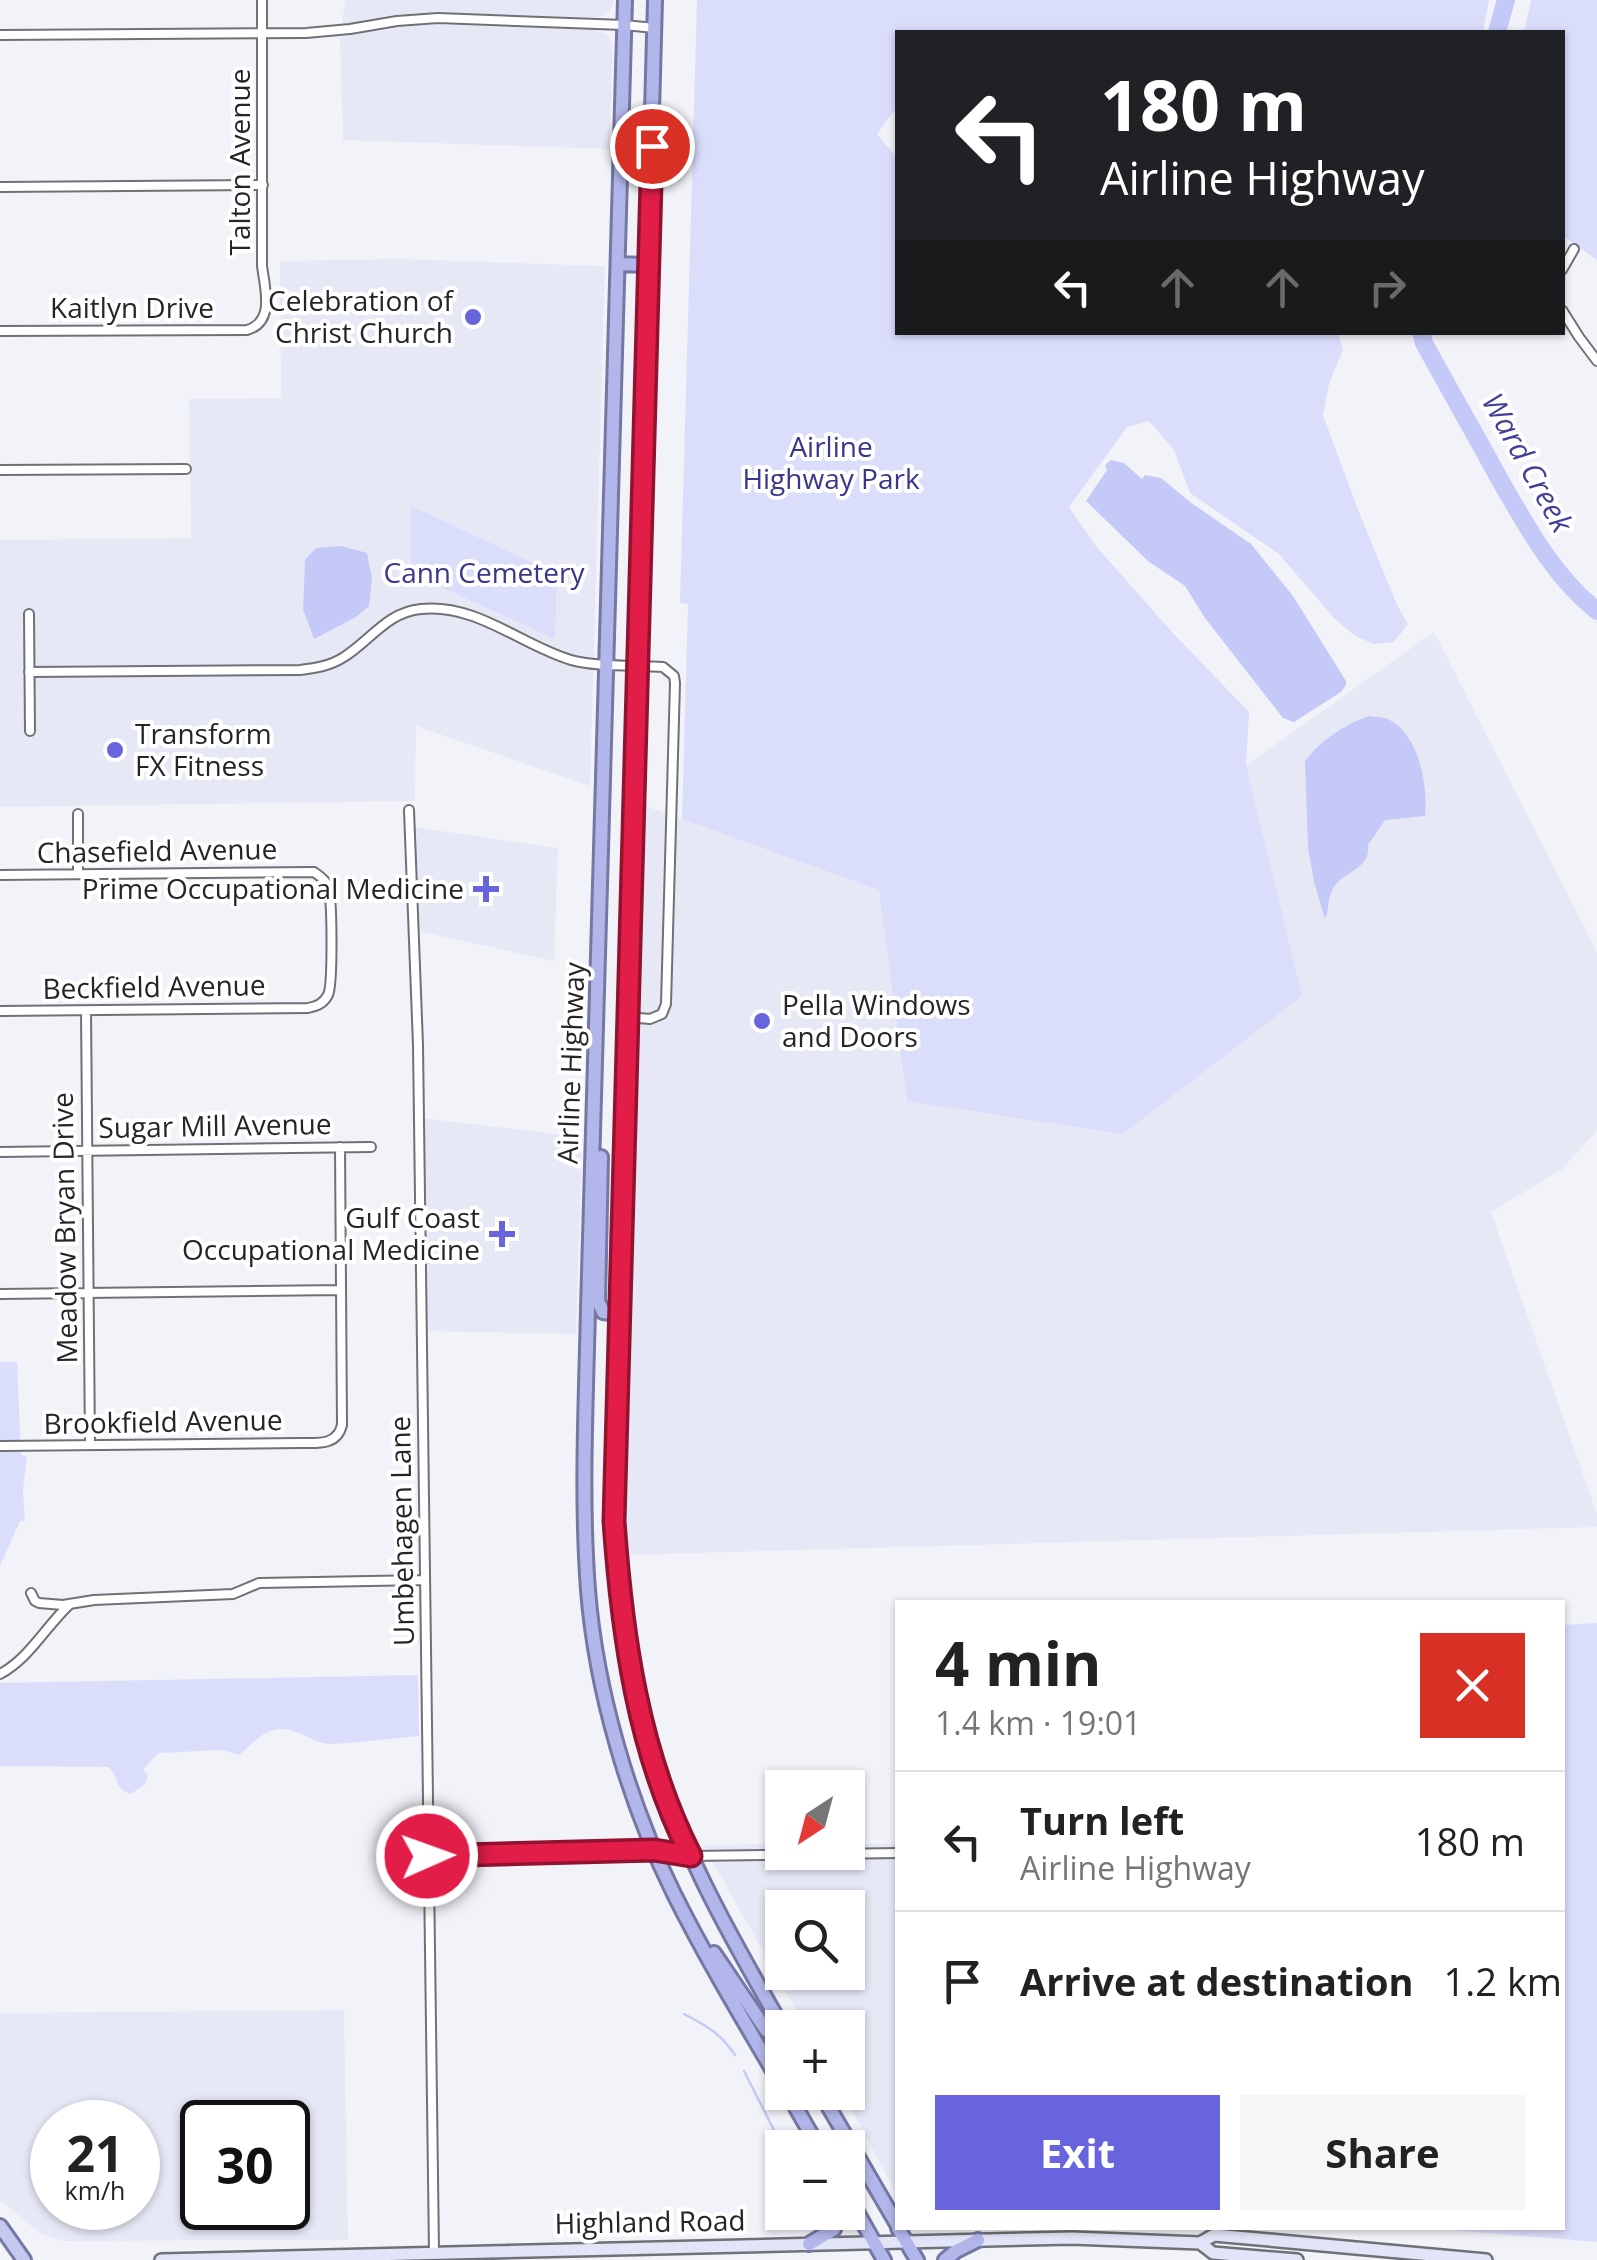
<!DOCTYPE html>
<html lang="en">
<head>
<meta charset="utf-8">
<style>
	:root { --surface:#fff; --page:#f6f6f6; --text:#222; --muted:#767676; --line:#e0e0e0; --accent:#6764de }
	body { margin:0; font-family:"Open Sans",sans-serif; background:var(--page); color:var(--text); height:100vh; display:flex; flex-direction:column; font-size:38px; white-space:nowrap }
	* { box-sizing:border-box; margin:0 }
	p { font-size:32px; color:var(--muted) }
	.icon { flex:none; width:55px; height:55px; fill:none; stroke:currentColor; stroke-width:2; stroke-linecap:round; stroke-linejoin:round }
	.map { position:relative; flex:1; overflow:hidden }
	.side { position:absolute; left:895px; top:1600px; width:670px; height:630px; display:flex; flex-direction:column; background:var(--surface); border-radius:0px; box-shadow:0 2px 8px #0004 }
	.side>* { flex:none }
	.top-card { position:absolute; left:895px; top:30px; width:670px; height:305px; border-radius:0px; box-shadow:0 2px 8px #0004; background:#202124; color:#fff; overflow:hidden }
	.needle { width:65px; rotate:216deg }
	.fabs { position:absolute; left:765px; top:1770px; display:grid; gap:20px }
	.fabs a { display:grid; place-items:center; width:100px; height:100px; border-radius:0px; background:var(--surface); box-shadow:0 2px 8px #0004; font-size:50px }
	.speed { position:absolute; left:30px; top:2100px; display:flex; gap:20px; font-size:50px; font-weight:700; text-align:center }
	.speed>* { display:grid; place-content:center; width:130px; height:130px; border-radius:50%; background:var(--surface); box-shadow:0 2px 8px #0004; line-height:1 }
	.speed small { font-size:25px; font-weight:400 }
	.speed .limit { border:5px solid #111; border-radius:15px; background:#fff; color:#111 }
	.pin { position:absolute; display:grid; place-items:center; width:85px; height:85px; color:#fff; margin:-42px; border:5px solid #fff; border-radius:50%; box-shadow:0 2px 10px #0007 }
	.me { position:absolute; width:110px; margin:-55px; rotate:88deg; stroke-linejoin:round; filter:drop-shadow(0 0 8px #0008) }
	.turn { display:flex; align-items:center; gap:35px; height:210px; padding:0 40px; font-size:45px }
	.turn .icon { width:130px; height:130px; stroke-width:2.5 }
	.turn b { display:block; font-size:70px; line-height:85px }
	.lanes { display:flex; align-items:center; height:95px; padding:0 40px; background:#0003; justify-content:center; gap:50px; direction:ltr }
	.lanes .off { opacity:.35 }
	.round { display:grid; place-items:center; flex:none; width:105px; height:105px; border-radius:0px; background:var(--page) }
	.overview { display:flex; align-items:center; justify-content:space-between; height:170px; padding:0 40px }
	h1 { font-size:60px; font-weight:700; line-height:75px }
	.cta { display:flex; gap:20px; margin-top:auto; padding:20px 40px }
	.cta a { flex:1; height:115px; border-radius:0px; background:var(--accent); color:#fff; font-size:40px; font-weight:700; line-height:115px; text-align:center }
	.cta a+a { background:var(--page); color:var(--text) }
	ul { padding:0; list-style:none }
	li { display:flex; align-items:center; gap:30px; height:140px; padding:0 40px; border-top:2px solid var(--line) }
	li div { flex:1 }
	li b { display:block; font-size:38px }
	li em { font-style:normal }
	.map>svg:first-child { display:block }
	.built { fill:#e7e8f6; fill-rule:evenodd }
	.green { fill:#dadefb }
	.water { fill:#c4c9f7 }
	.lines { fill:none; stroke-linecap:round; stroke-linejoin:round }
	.stream { stroke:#c4c9f7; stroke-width:2.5 }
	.river { stroke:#c4c9f7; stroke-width:18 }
	.minor-casing { stroke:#707176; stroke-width:12 }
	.secondary-casing { stroke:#707176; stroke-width:16 }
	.primary-casing { stroke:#7478a2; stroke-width:18 }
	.trunk-casing { stroke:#7478a2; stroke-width:18 }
	.minor { stroke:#fff; stroke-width:8 }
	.secondary { stroke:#e2e4f7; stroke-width:11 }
	.primary { stroke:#c5c8ef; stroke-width:12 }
	.trunk { stroke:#b2b6ea; stroke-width:12 }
	.route-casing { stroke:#92132f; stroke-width:25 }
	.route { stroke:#e11d48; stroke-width:18 }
	.poi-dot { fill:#6764de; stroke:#fff; stroke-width:4 }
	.labels { text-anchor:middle; stroke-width:8; stroke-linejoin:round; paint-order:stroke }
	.street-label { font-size:28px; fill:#252527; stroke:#fff }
	.poi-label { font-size:28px; fill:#252527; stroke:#fff; text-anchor:end }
	.park-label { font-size:28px; fill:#3a368c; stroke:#fff }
	.water-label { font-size:30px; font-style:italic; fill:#434197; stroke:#fff }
</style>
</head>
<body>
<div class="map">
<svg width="1597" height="2260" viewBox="0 0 1597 2260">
	<rect width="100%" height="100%" fill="#f2f3f9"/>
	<path class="built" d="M345,0H614L610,11L604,16L594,18L427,13L342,25Z
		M421,24L593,30L607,34L613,46L609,149L343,140L340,37Z
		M400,259L605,266L590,786L416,726L415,801L0,807V540L191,538L189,399L281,398L280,261Z
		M1434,632L1597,952V1131L1561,1170L1491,1212L1597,1514V1527L626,1555L625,1450L643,805L880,889L907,1101L1245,766Z
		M414,827L558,848L554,961L417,931Z
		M422,1118L582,1137L576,1334L425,1331Z
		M782,1844V1852H848V1844H897V2195L843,2093L848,2092V2028L806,2027L703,1845ZM782,1908H848V1972H782Z
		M344,2010L348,2240L65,2241L41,2234L0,2200V2013ZM138,2122V2208H52V2122ZM202,2122H288V2208H202Z"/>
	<path class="green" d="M697,0H1489L1483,32H898L897,107L877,134L897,158L898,332L1338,333L1343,350L1329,384L1323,415L1358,510L1398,607L1408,624L1394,642L1373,644L1354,635L1334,618L1279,554L1190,493L1174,450L1149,421L1127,427L1069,507L1095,545L1171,631L1249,712L1246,765L1302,996L1123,1134L907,1101L879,890L682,819L688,604L680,603Z
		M1531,0H1597V260L1563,236L1562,32H1524Z
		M411,506L557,574L555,639L411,573Z
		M0,1362H17L21,1455L27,1456L23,1491L25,1521H20L0,1566Z
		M1597,1623V2242L1427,2228H1562L1563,1625Z
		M418,1675L419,1736C390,1738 360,1743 331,1744C320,1744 311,1738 301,1734C271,1720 259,1738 239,1755L222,1750L158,1753L143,1770L148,1775L146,1783L131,1794C115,1791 119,1775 108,1767L0,1766V1683Z"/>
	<path class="water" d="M1111,460L1124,463L1142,479L1145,475L1161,478L1190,502L1251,544L1293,596L1346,681V685L1341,692L1294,722L1283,718L1205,618L1185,586L1148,561L1086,501L1107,470L1105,465Z
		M341,546L367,553L372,578L369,606L356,617L314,639L303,609L305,560L316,548Z
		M1369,716C1370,716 1385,718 1385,718C1419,730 1428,786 1425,816L1385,820L1368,845C1371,869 1345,870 1334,887C1327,897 1330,908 1325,919L1314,882L1308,848L1305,761C1322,739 1344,725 1369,716Z"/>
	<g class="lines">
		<path class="stream" d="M684,2014C707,2026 720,2033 735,2055
			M744,2071L783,2148
			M816,2212L818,2215"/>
		<path class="river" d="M1497,32L1506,0
			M1421,332L1424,343C1449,389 1475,434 1500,480C1527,527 1554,577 1597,611"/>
		<defs>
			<path id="minor" d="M0,35L306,33L350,29L397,21L438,18L624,25L655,28
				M0,187L263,185
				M1562,270L1574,249
				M1562,310L1579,337L1597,361
				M0,331L247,330C275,322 265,289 262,266V0
				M0,470L186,469
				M29,614L30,731
				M29,672L300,670C316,668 330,666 344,657C370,641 387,612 421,609C476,603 521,645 571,660C593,667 639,665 663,667L674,676L675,683L666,1004L662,1014L650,1019L628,1017
				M409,810L418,1045L434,2252
				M78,814V874
				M0,875L314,872C321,877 327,881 329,890C332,904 333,985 328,995C323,1004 317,1006 308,1008L0,1011
				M86,1011L90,1445
				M0,1152L371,1147
				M0,1294L340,1290
				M0,1446L300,1443C317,1443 337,1446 342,1425L340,1147
				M31,1593L35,1601L39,1603L63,1605L94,1600L233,1594L259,1583L425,1580
				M0,1674C29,1659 46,1626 70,1604
				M427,1856L654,1850L691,1856L898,1853"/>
			<path id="secondary" d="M1200,2243L1213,2253L1297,2260
				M161,2260L1072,2238L1200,2243L1214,2235L1486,2260"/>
			<path id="primary" d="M0,2226L24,2260"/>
			<path id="trunk" d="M625,0L588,1309C586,1402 581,1496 588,1590C596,1691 629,1803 674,1894C707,1960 745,2023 782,2086
				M655,0L614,1521C619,1592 626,1663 645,1732C674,1837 728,1933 783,2028
				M619,264L648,265
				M601,1157L598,1301L603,1312L618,1314
				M714,1953L766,2030L773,2034L782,2035
				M787,2092L819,2148
				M820,2092L898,2226
				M848,2196L884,2260
				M898,2228L917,2260
				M809,2244L834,2229L841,2212
				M945,2260L956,2251L978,2240"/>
		</defs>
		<use href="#minor" class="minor-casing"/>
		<use href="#secondary" class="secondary-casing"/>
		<use href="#primary" class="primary-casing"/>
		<use href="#trunk" class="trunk-casing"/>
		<use href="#minor" class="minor"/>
		<use href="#secondary" class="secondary"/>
		<use href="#primary" class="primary"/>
		<use href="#trunk" class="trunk"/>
	</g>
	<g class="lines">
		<defs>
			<path id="route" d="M427,1856L654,1850L691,1856C638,1752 622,1636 614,1521L652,146"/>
		</defs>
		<use href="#route" class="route-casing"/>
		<use href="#route" class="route"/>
	</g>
	<g class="poi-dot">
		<circle cx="473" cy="317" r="10"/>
		<circle cx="115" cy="750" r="10"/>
		<path d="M481 874h10v10h10v10h-10v10h-10v-10h-10v-10h10z"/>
		<circle cx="762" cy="1021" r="10"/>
		<path d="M497 1219h10v10h10v10h-10v10h-10v-10h-10v-10h10z"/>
	</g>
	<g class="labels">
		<g class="street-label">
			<text transform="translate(240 162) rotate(-90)" y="10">Talton Avenue</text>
			<text x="132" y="318">Kaitlyn Drive</text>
			<text transform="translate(157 851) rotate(-1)" y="10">Chasefield Avenue</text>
			<text transform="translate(154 987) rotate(-1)" y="10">Beckfield Avenue</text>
			<text transform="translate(571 1063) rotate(-88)" y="10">Airline Highway</text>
			<text transform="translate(215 1126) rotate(-1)" y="10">Sugar Mill Avenue</text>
			<text transform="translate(65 1228) rotate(-91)" y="10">Meadow Bryan Drive</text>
			<text transform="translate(163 1422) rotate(-1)" y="10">Brookfield Avenue</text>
			<text transform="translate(402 1531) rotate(-91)" y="10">Umbehagen Lane</text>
			<text transform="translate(650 2222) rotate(-1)" y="10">Highland Road</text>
		</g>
		<g class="poi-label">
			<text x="453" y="311">Celebration of<tspan x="453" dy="32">Christ Church</tspan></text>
			<text x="135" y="744" text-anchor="start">Transform<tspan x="135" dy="32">FX Fitness</tspan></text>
			<text x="464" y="899">Prime Occupational Medicine</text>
			<text x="782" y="1015" text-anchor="start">Pella Windows<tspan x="782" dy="32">and Doors</tspan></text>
			<text x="480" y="1228">Gulf Coast<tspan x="480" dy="32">Occupational Medicine</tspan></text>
		</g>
		<g class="park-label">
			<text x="831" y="457">Airline<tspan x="831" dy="32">Highway Park</tspan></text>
			<text x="484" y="583">Cann Cemetery</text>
		</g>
		<g class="water-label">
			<text transform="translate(1527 463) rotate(61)" y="10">Ward Creek</text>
		</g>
	</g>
</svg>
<div class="fabs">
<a><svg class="needle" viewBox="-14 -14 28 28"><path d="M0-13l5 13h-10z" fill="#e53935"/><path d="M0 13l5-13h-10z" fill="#767676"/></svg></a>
<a><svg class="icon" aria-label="search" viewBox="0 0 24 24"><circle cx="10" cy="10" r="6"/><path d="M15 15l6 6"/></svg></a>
<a>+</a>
<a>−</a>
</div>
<div class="speed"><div>21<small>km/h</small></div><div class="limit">30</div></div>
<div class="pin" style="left:652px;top:146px;background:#d93025"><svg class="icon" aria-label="arrive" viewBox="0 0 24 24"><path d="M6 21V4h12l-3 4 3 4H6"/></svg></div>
<svg class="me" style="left:427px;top:1856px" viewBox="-20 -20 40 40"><circle r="17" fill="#e11d48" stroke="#fff" stroke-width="3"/><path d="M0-11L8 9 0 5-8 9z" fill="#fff"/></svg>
<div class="top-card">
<div class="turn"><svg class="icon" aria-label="left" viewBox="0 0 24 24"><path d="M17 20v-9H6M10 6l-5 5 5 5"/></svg><div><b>180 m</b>Airline Highway</div></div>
<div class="lanes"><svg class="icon" aria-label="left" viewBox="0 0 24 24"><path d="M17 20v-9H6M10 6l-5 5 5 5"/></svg><svg class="icon off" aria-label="ahead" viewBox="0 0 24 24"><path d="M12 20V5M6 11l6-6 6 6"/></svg><svg class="icon off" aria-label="ahead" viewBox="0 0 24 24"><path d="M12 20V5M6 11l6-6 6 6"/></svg><svg class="icon off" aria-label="right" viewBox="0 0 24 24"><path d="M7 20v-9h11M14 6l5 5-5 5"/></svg></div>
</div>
<section class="side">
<div class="overview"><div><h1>4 min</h1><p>1.4 km · 19:01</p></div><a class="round" style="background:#d93025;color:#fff"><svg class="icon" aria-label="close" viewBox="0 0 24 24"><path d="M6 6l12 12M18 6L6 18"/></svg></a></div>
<ul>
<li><svg class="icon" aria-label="left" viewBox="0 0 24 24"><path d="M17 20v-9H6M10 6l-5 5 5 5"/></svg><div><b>Turn left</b><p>Airline Highway</p></div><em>180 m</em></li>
<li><svg class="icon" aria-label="arrive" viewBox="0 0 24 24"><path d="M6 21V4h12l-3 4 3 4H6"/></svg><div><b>Arrive at destination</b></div><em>1.2 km</em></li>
</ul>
<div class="cta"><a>Exit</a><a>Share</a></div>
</section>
</div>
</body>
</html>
